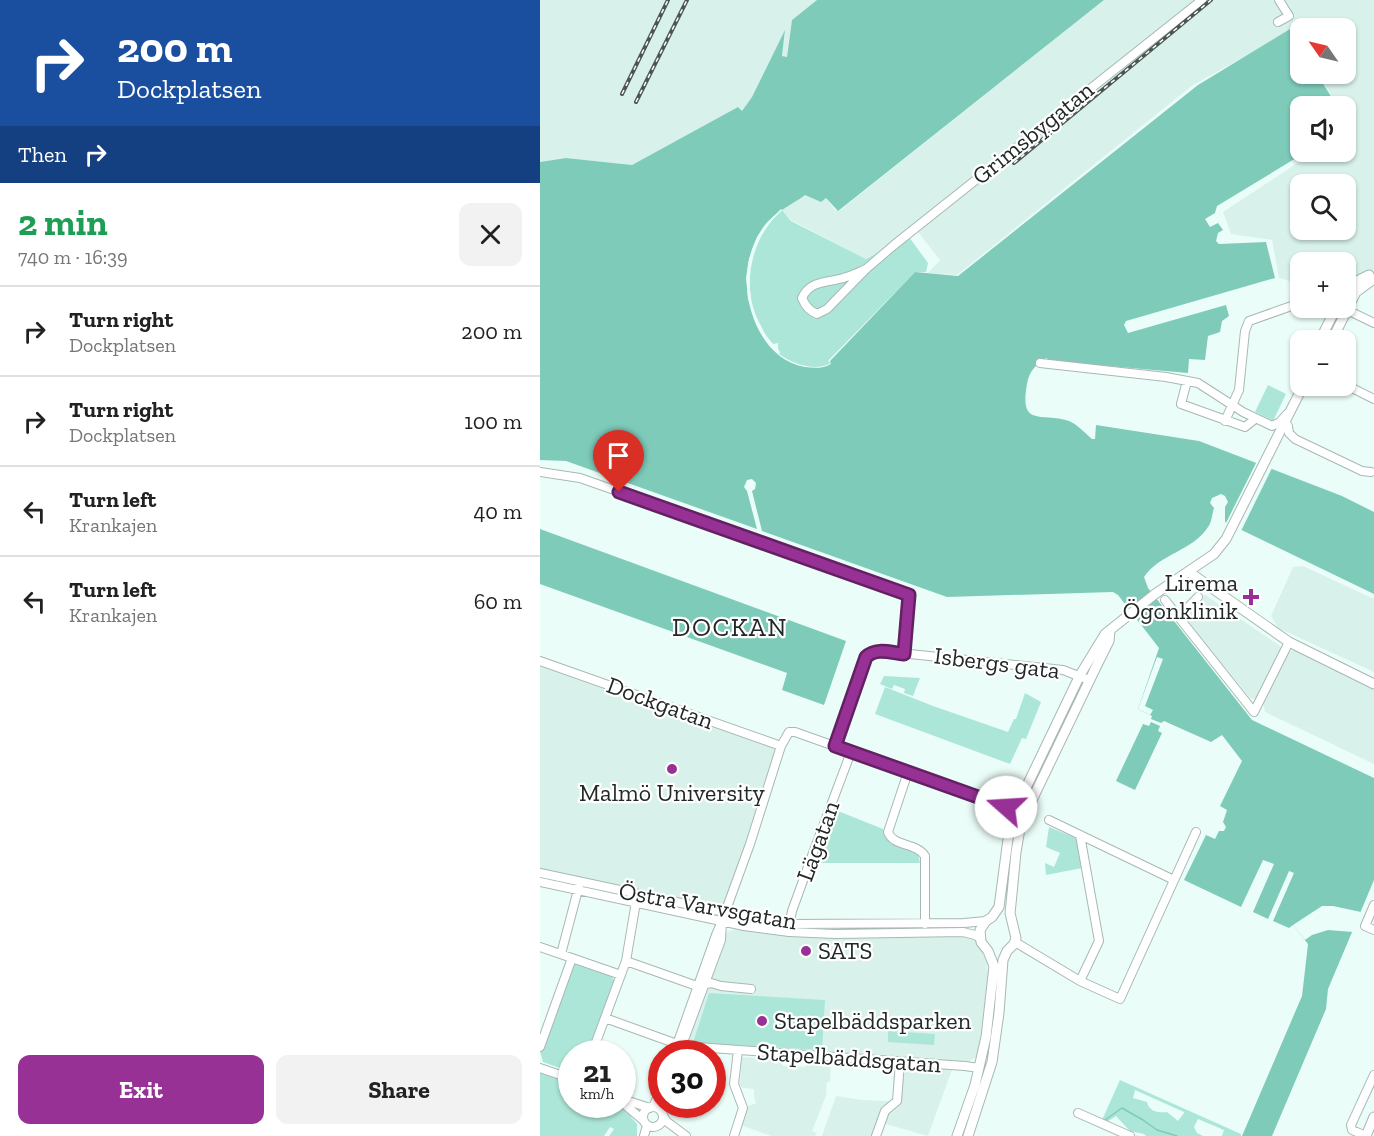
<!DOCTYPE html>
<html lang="en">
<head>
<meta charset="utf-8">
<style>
	:root { --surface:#fff; --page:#f2f2f2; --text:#222; --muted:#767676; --line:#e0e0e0; --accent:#983196 }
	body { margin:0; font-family:"Zilla Slab",serif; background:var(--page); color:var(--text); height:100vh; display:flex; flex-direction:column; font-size:22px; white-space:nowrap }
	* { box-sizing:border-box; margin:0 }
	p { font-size:20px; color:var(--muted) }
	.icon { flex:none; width:33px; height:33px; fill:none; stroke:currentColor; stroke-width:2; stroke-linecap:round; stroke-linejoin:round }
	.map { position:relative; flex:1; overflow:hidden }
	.panel { display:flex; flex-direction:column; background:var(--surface); width:540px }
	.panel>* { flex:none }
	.banner { background:#1a4fa0; color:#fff; overflow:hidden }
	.needle { width:39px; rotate:304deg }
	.fabs { position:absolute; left:750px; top:18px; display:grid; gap:12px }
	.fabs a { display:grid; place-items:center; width:66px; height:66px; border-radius:12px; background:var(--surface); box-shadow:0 2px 4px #0004; font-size:30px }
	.speed { position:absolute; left:18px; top:1040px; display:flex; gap:12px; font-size:30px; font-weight:700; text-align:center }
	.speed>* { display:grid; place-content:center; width:78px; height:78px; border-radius:50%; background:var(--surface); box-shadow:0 2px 4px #0004; line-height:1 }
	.speed small { font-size:15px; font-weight:400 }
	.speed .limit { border:9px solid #d22; background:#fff; color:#111 }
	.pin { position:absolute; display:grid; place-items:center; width:51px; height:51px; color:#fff; margin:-62px -26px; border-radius:50% 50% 50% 0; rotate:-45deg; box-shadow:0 0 6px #0007 }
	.pin .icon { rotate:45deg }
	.me { position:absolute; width:66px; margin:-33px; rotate:289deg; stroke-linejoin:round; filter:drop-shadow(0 0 4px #0008) }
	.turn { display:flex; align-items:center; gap:21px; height:126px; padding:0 18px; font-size:27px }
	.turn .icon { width:78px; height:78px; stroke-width:2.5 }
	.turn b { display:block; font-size:42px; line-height:51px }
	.then { display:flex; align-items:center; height:57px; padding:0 18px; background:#0003; gap:12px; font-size:22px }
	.round { display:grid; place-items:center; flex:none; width:63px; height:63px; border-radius:12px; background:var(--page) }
	.headline { display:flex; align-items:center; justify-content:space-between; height:102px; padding:0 18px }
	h1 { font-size:36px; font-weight:700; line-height:45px; color:#1e9e55 }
	.button { display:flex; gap:12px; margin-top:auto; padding:12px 18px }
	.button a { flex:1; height:69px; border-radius:12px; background:var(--accent); color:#fff; font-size:24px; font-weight:700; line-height:69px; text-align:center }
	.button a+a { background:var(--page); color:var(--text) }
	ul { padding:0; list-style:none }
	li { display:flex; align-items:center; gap:18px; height:90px; padding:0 18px; border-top:2px solid var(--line) }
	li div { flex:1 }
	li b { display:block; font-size:22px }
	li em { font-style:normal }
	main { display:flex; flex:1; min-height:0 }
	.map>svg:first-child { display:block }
	.built { fill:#d8f2eb; fill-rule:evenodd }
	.green { fill:#ace6d8; fill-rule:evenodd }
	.water { fill:#7ecbba }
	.pier { fill:#ebfdf8 }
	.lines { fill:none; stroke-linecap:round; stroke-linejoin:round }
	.stream { stroke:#7ecbba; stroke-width:1.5 }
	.minor-casing { stroke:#a8b8b4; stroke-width:10 }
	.tertiary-casing { stroke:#a8b8b4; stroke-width:11 }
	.minor { stroke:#fff; stroke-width:8 }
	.tertiary { stroke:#fff; stroke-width:9 }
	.rail-casing { stroke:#4b5552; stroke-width:4 }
	.rail { stroke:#fff; stroke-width:1.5; stroke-dasharray:4.5; stroke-linecap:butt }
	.route-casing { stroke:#632062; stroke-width:15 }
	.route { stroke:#983196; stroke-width:10 }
	.poi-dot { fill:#983196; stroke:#fff; stroke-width:2 }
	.labels { text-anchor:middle; stroke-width:4.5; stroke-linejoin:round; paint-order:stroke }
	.street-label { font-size:24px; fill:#212826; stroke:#fff }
	.poi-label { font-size:24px; fill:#212826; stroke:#fff; text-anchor:start }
	.neighbourhood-label { font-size:26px; letter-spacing:1.5px; fill:#212826; stroke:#fff }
</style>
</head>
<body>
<main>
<section class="panel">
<div class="banner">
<div class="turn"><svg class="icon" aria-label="right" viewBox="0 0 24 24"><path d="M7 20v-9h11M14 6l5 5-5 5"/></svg><div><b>200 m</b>Dockplatsen</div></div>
<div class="then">Then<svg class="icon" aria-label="right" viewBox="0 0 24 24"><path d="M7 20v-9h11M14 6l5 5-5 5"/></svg></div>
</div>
<div class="headline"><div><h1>2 min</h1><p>740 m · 16:39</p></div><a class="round"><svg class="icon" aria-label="close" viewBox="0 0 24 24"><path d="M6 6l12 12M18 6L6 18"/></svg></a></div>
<ul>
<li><svg class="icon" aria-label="right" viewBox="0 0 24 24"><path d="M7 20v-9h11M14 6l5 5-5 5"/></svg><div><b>Turn right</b><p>Dockplatsen</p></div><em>200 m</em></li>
<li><svg class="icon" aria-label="right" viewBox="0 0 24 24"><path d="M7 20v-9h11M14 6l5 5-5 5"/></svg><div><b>Turn right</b><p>Dockplatsen</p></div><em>100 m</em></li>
<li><svg class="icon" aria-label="left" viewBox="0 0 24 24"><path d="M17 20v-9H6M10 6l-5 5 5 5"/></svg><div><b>Turn left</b><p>Krankajen</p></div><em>40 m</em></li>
<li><svg class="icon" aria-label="left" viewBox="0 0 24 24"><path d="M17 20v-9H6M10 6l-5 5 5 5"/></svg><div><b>Turn left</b><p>Krankajen</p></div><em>60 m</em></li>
</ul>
<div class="button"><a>Exit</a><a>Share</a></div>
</section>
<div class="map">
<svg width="834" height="1136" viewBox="0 0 834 1136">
	<rect width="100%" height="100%" fill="#ebfdf8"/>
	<path class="built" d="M0,0H277L252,20L247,57L242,56L245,32L212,97L202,111L198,107L92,165L26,158L0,162Z
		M564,0H834V272L806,287V262H760V284L739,278L732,240L691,234L683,212L774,152H806V131L810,127L806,119V106H798L778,74H806V28H760V45L751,31L653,85L417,275L388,273L400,260L378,232L326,259L251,220L241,209L265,195L286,198L295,210L299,211ZM760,184H806V230H760Z
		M763,566L834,599V672L738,628L731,616L753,567Z
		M661,594L667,596L740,646L741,651L718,700L710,698L644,617L646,612Z
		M754,650L834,689V764L725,712L723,702L746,653Z
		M0,661L241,746L182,921L0,882Z
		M195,929L238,934L278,935L427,936L436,941L447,962L448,975L438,1056L428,1062L153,1045L146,1040L182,940L187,932Z
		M202,1057L239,1059L243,1066L265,1067L269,1060L291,1062L290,1082H287L286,1096L272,1131L277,1133L275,1136H231L201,1125L208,1106L216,1103L214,1097V1089L203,1088L200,1085Z
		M361,1063L413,1067L388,1136L342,1123L345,1116L355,1106Z
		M296,1096L322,1100L351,1101L340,1111L331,1136H282Z"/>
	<path class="green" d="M242,210L251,221L326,259L369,237L388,263L386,272H375L288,361L291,363C275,372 253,364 239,354L240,352L238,349V343L233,344C198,306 204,243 242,210Z
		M728,385L746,394L733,421L715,412Z
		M344,676L380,678L373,696L364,693L365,689L354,685L352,689L340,684Z
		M345,687L393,706L468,732L474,719H476L485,693L501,702L486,739L482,738L470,764L335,714Z
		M298,811L343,829C345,844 365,847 378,853L380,863H280Z
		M509,827L538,839L542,868L506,875L505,863L514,867L520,853L506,847Z
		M37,962L70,975L75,981L48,1053H32L31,1072L3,1062L0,1051L31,966Z
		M169,993L285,1000L282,1050L153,1043Z
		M348,1031L395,1034L394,1045L348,1042Z
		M0,1071L31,1082L32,1104H80L91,1112V1117L97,1124V1136H69L74,1129L70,1127L64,1136H0Z
		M580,1080L701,1134V1136H682L684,1130L658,1119L654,1127L657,1133L663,1136H606L604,1134L590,1131L576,1116L567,1122L598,1136H597L562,1120ZM595,1090L644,1112V1113L638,1121L627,1112C619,1113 609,1112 607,1102L593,1098Z"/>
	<path class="water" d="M277,0H564L298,211L286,198L281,202L265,195C249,207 235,211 222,229C213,243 207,260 207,277C205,312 225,361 265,367C274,368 283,369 291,364L290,361L375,272L418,276L658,85L750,29L760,47V74H777L797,106H760V152H766L677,206L675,213L665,219L670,227L678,223L683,230L678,233L676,241L679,244L726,242L735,278L586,321L584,325L588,333L686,305L689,316L682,321L680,332L668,336L665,360L649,359L648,373L512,361L506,358C495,365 489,372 487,384C479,428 501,412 529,421C537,424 545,433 552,439H555L556,425L659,441L802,496L834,512V594L685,522V507L688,502L685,496L681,494L672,498L670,503L674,508C672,514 672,522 668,527C653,551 619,554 604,577L608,588L712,720L834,778V880L788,989L786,1009L732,1136H702L762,996L768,944L753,925L749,928L733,921L754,873L749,871L728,919L713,912L734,864L723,860L701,907L644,880L666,835L675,839L679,831H684L686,827L683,822L687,810L680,806L702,761L682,735L671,742L624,721L621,723L611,719L612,716L598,709L619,648L578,595L573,592L407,597L222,531L212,491L215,489L216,483L212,479L207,480L204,487L207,491L217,529L26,461L0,460V162L26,158L92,165L198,107L202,111L212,97L245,30L242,56L247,57L252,20Z
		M0,529L306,641L284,705L242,690L247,673L0,584Z
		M611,722L620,726L618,731L622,733L595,790L576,781L603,724L609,726Z"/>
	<path class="pier" d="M241,209L242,210L231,221L217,242L212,260L209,278L211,301L215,314L226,336L233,344V348L240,352L238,354L229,345L223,336L216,324L208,299L206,278L209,259L217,237L227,223Z
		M717,461L732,468L700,533L685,525Z
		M617,657L623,659L605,706L613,710L610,715L598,709Z
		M782,906H793L821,912L813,932L788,930L772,935L765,940L753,925Z"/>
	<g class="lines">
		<path class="stream" d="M565,1120L582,1108L603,1120L617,1130L637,1136"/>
		<defs>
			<path id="minor" d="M738,22L749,16L739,0
				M326,269C319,272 311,276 303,278C287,283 270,280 262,298C265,306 270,311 277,314L287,309L326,269L354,245L662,0
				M803,308L834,323
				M500,363L626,377L658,383L703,412L732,426L740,422L747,414
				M647,381L641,404L705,427L715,419
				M806,385L834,399
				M685,421L699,390L705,331L709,321L760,303
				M748,426L749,433L755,439L822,471L831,472
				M0,472L40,478L365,592L369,595V599L364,654
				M625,600L714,712L749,642
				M639,617L658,597
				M0,661L241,746
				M295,746L326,657L331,652L341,651L523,670L549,680
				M368,772L348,832C353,847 376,842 385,856V924
				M509,820L634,880
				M0,873L169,909L250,924L424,923L446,921
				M0,882L204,926L249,932L295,934L423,932L435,935L440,938
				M834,905L825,926L834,930
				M182,921L210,844L241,746L249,732H255L480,812
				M249,926L252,911L273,853L311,752
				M475,942L540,981L580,999L656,832
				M0,947L81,975
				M21,954L39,886
				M86,961L157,986L171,983L181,986L211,989
				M540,981L559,941L540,835
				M65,1018L137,1044
				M142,1046L425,1066L439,1068
				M0,1047L32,958
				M52,1053L86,961L96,902
				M134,1053L176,935L182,921L181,940L139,1053
				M0,1068L32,1079
				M82,1099L110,1108
				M84,1104L103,1120
				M113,1107L122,1087
				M103 1117a10 10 0 1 1 20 0a10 10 0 1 1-20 0Z
				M538,1113L590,1136
				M123,1115L126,1121L146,1136
				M104,1136L107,1125
				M194,1136L203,1108L194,1084L198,1050
				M336,1136L345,1111L357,1101L360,1062
				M826,1136L812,1130L811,1125L834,1075"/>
			<path id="tertiary" d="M806,293L817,281L829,275
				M780,340L796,308
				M792,340L816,292L834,279
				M649,572L749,642L834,684
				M417,1136L435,1085L446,1037L454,966L448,951L441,942L440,930L446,921L452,917L459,907L468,839L473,818L482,796L540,675L565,634L615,594L674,554L686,539L763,386
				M428,1136L452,1062L459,1013L463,960L467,951L474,944L476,938L470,913L471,904L476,852L481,823L556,667L569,641L570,631
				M826,1136L834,1117"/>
		</defs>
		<use href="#minor" class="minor-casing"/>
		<use href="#tertiary" class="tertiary-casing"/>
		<use href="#minor" class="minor"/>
		<use href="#tertiary" class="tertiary"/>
		<defs>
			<path id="rail" d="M82,94L128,0
				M96,102L147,0
				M474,163L671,0"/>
		</defs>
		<use href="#rail" class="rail-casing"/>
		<use href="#rail" class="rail"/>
	</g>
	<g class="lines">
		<defs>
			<path id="route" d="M79,492L369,595L364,654C351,653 337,647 326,657L295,746L466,807"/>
		</defs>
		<use href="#route" class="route-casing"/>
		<use href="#route" class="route"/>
	</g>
	<g class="poi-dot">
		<path d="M708 588h6v6h6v6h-6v6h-6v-6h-6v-6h6z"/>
		<circle cx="132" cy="769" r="6"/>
		<circle cx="266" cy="951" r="6"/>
		<circle cx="222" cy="1021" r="6"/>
	</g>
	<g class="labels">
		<g class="street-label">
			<text transform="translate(493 133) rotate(-39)" y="8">Grimsbygatan</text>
			<text transform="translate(457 663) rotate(7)" y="8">Isbergs gata</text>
			<text transform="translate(120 703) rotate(20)" y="8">Dockgatan</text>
			<text transform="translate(278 841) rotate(-70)" y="8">Lägatan</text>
			<text transform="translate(168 906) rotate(10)" y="8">Östra Varvsgatan</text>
			<text transform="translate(309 1058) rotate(4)" y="8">Stapelbäddsgatan</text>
		</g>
		<g class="poi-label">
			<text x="698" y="591" text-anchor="end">Lirema<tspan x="698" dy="28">Ögonklinik</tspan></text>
			<text x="132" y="801" text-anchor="middle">Malmö University</text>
			<text x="278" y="959">SATS</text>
			<text x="234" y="1029">Stapelbäddsparken</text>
		</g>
		<g class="neighbourhood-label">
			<text x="190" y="636">DOCKAN</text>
		</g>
	</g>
</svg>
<div class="fabs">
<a><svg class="needle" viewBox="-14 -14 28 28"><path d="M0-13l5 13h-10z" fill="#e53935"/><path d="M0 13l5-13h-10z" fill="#767676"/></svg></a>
<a><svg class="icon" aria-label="sound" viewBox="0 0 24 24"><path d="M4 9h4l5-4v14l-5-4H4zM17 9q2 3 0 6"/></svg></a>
<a><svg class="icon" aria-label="search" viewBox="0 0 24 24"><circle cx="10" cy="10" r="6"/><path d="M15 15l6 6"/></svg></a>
<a>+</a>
<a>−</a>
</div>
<div class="speed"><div>21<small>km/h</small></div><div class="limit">30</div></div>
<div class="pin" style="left:79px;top:492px;background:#d93025"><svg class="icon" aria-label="arrive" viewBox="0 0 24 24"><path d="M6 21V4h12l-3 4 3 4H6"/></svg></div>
<svg class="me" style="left:466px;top:807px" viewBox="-20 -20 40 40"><circle r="19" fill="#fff"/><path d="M0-13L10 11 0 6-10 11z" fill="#983196"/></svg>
</div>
</main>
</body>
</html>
